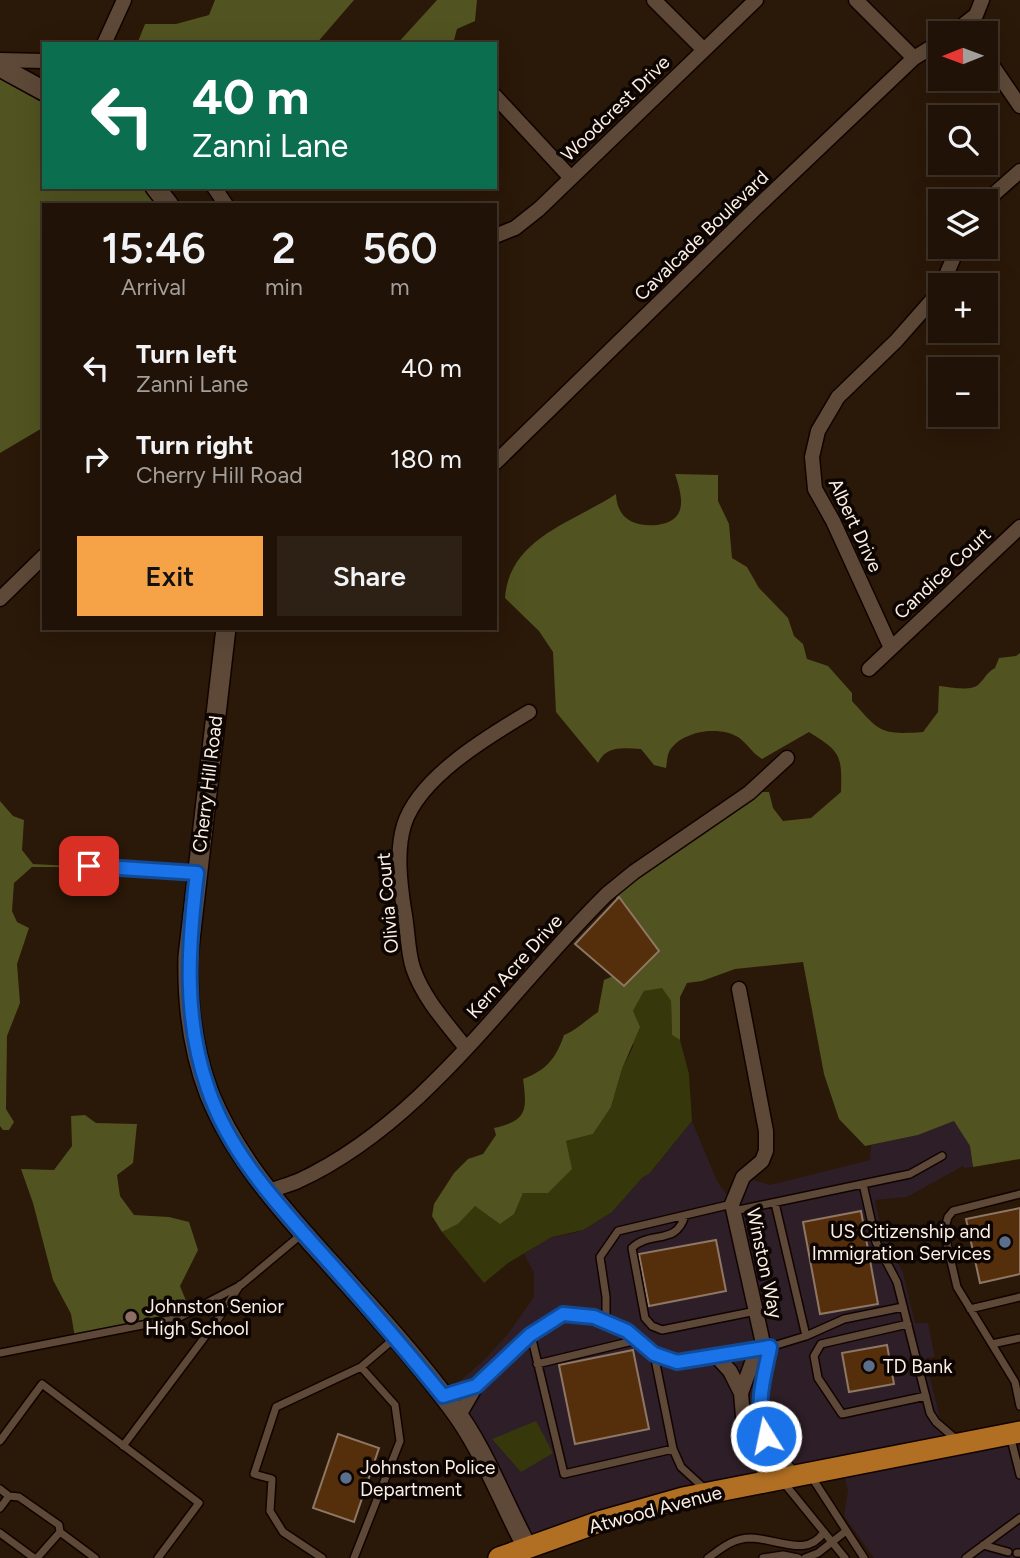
<!DOCTYPE html>
<html lang="en">
<head>
<meta charset="utf-8">
<style>
	:root { --surface:#201206; --page:#2d2014; --text:#f1f3f6; --muted:#a29e9b; --line:#3d3228; --accent:#f6a247 }
	body { margin:0; font-family:Figtree,sans-serif; background:var(--page); color:var(--text); height:100vh; display:flex; flex-direction:column; font-size:26px; white-space:nowrap }
	* { box-sizing:border-box; margin:0 }
	p { font-size:23px; color:var(--muted) }
	.icon { flex:none; width:38px; height:38px; fill:none; stroke:currentColor; stroke-width:2; stroke-linecap:round; stroke-linejoin:round }
	.map { position:relative; flex:1; overflow:hidden }
	.details { position:absolute; left:42px; top:203px; width:455px; height:427px; display:flex; flex-direction:column; background:var(--surface); border-radius:0px; box-shadow:0 7px 28px #0002,0 0 0 2px var(--line) }
	.details>* { flex:none }
	.banner { position:absolute; left:42px; top:42px; width:455px; height:147px; border-radius:0px; box-shadow:0 7px 28px #0002,0 0 0 2px var(--line); background:#0b6e4f; color:#fff; overflow:hidden }
	.needle { width:46px; rotate:269deg }
	.controls { position:absolute; left:928px; top:21px; display:grid; gap:14px }
	.controls a { display:grid; place-items:center; width:70px; height:70px; border-radius:0px; background:var(--surface); box-shadow:0 7px 28px #0002,0 0 0 2px var(--line); font-size:35px }
	.pin { position:absolute; display:grid; place-items:center; width:60px; height:60px; color:#fff; margin:-30px; border-radius:14px; box-shadow:0 4px 10px #0006 }
	.me { position:absolute; width:77px; margin:-38px; rotate:350deg; stroke-linejoin:round; filter:drop-shadow(0 0 5px #0008) }
	.turn { display:flex; align-items:center; gap:24px; height:147px; padding:0 35px; font-size:32px }
	.turn .icon { width:91px; height:91px; stroke-width:2.5 }
	.turn b { display:block; font-size:49px; line-height:60px }
	.eta { display:flex; justify-content:space-evenly; align-items:center; height:119px; text-align:center }
	.eta b { font-size:42px; font-weight:600; line-height:49px }
	.action { display:flex; gap:14px; margin-top:auto; padding:14px 35px }
	.action a { flex:1; height:80px; border-radius:0px; background:var(--accent); color:#111; font-size:28px; font-weight:600; line-height:80px; text-align:center }
	.action a+a { background:var(--page); color:var(--text) }
	ul { padding:0; list-style:none }
	li { display:flex; align-items:center; gap:21px; height:91px; padding:0 35px }
	li div { flex:1 }
	li b { display:block; font-size:26px }
	li em { font-style:normal }
	.map>svg:first-child { display:block }
	.commercial { fill:#2e1e27 }
	.green { fill:#36370b }
	.forest { fill:#515320 }
	.building { fill:#552f0b; stroke:#8f7765; stroke-width:2 }
	.lines { fill:none; stroke-linecap:round; stroke-linejoin:round }
	.lane-casing { stroke:#110300; stroke-width:10 }
	.street-casing { stroke:#110300; stroke-width:17 }
	.secondary-casing { stroke:#110300; stroke-width:22 }
	.primary-casing { stroke:#110300; stroke-width:24 }
	.lane { stroke:#5e4938; stroke-width:7 }
	.street { stroke:#5e4938; stroke-width:14 }
	.secondary { stroke:#5e4938; stroke-width:19 }
	.primary { stroke:#b16f23; stroke-width:21 }
	.route-casing { stroke:#114b97; stroke-width:18 }
	.route { stroke:#1a73e8; stroke-width:12 }
	.service-dot { fill:#5c6f8a; stroke:#0c0502; stroke-width:2.5 }
	.education-dot { fill:#8d6e63; stroke:#0c0502; stroke-width:2.5 }
	.labels { text-anchor:middle; stroke-width:7; stroke-linejoin:round; paint-order:stroke }
	.street-label { font-size:19px; fill:#fcefe5; stroke:#0c0502 }
	.poi-label { font-size:19px; fill:#fcefe5; stroke:#0c0502; text-anchor:start }
</style>
</head>
<body>
<div class="map">
<svg width="1020" height="1558" viewBox="0 0 1020 1558">
	<rect width="100%" height="100%" fill="#2a1808"/>
	<path class="commercial" d="M692,1121L717,1181L726,1194L743,1197L750,1179L770,1185L870,1160L871,1145L918,1135L954,1121L970,1146L973,1167L964,1168L963,1166L907,1197L875,1200L880,1224L903,1273L915,1323H928L935,1357L926,1358V1362L947,1445L1006,1433L1020,1452V1558H874L844,1516L848,1490L842,1468L528,1546L445,1394L484,1360L508,1334L534,1297V1273L524,1254L552,1237L578,1232L612,1212L643,1177L649,1174Z"/>
	<path class="green" d="M662,987L671,1001L672,1035L680,1040L689,1074L692,1121L649,1174L643,1177L612,1212L583,1230L552,1237L508,1263L484,1283L442,1232L458,1224L475,1205L514,1213L523,1193L566,1141L593,1134L611,1107L622,1069L633,1047V1011L644,991Z
		M536,1421L553,1453L521,1472L492,1439Z"/>
	<path class="forest" d="M215,0H354L316,44H137L145,24H176L209,15Z
		M437,0H477L475,21L457,29L453,44H397Z
		M0,67L44,91V187H154L167,205H44V427L0,453Z
		M675,474L718,475V501L729,524L732,558L747,567L759,588L788,618L794,636L803,644L807,659L828,666L852,693V701C880,732 880,735 923,732L938,712L939,686C950,687 971,692 979,684C986,677 986,673 995,668L999,658L1016,656L1020,653V1159L973,1167L970,1146L954,1121L918,1135L865,1146L839,1119L824,1074L803,962L735,969L702,981L687,983L680,997V1040L672,1035L671,1001L662,988L644,991L633,1011L640,1027L622,1069L611,1107L593,1134L566,1141L572,1169L548,1193H523L514,1214L500,1224L475,1206L458,1224L442,1232L432,1216L434,1204L454,1173L468,1159L483,1154L496,1135L494,1128C528,1121 527,1109 523,1079C547,1070 556,1058 564,1035C577,1030 586,1020 598,1012L604,980L620,973C644,928 647,929 610,892L754,792H769L773,808L783,821L811,818L841,792C842,755 841,752 809,732L762,759C752,753 747,743 738,737C719,725 680,731 669,752C667,756 667,763 666,768L654,765L641,749C624,748 606,745 598,763L556,712L553,652L539,631L505,598C509,538 574,522 616,494C617,519 634,527 657,525C688,521 683,498 675,474Z
		M0,801L13,816L24,820L22,850L33,864L89,867H32L14,883L12,911L17,922L29,928L17,964L20,1003L7,1036L6,1109L14,1122L9,1130H3L0,1126Z
		M85,1115L96,1123L137,1124L133,1163L117,1175L120,1196L134,1215L169,1217L189,1222L198,1250L180,1286L191,1313L75,1338L71,1314L53,1280L33,1203L21,1169L54,1170L72,1146L71,1116Z"/>
	<path class="building" d="M619,897L659,951L624,986L575,944Z
		M1020,1208V1274L980,1283L966,1219Z
		M861,1211L878,1304L820,1314L803,1222Z
		M716,1240L726,1291L649,1306L639,1254Z
		M887,1345L894,1384L849,1392L842,1353Z
		M633,1350L649,1429L575,1444L559,1365Z
		M338,1434L379,1448L354,1522L313,1508Z"/>
	<g class="lines">
		<defs>
			<path id="lane" d="M863,1184L876,1242L897,1282L930,1413L936,1422L958,1441
				M1020,1194L953,1211L948,1217L944,1231L957,1287L1015,1382L1020,1406
				M775,1203L806,1336
				M734,1211L910,1174L942,1156
				M685,1215C677,1246 650,1230 632,1248L645,1318L652,1326L662,1330L756,1311
				M970,1309L1020,1297
				M606,1321V1297L600,1257L618,1231L732,1204
				M908,1324L821,1344L814,1356L818,1378L842,1414L926,1396
				M531,1335L564,1474L673,1449L654,1354
				M992,1344L1020,1338
				M770,1347L806,1336L844,1319L903,1307
				M0,1353L178,1318L241,1285L302,1234
				M537,1364L637,1340
				M361,1367L395,1338
				M1010,1435L1020,1475
				M0,1441L42,1384L199,1503L158,1558
				M123,1446L216,1322L240,1285
				M673,1449L681,1467L706,1490
				M811,1476L864,1558
				M784,1483L845,1558
				M0,1489L9,1496L0,1508
				M9,1496L19,1497L59,1525L60,1532L95,1558
				M0,1533L34,1558
				M983,1545L1008,1552
				M1017,1553H1020
				M37,1558L60,1532
				M322,1558L283,1532L270,1511L272,1479L254,1474L276,1407L361,1367L395,1405L400,1441L354,1558
				M708,1558C722,1548 733,1538 751,1538C779,1539 807,1558 824,1532
				M763,1558L783,1555L798,1558
				M805,1558L818,1553L846,1531
				M966,1558L1020,1518"/>
			<path id="street" d="M654,0L704,50
				M856,0L914,58
				M953,33L976,15L982,0
				M104,44L124,0
				M985,55L1020,106
				M0,60L44,61
				M495,96L571,178
				M214,187L226,205
				M985,202L1020,171
				M495,236L515,228L539,209L756,0
				M942,285L958,247
				M495,463L756,208L914,58L940,42
				M0,599L44,556
				M891,648L833,521L815,489L812,457L818,431L838,397L896,341L940,291
				M869,669L1020,527
				M89,866L197,873
				M739,989L766,1131V1151L762,1161L743,1177L732,1204L764,1348
				M466,1048C447,1024 423,998 413,968C407,949 408,929 404,910C400,883 396,851 404,825C419,777 489,736 529,712
				M267,1192C277,1188 288,1185 298,1181C426,1122 509,990 607,894L634,872L749,793L787,758
				M716,1356L730,1371L741,1393L744,1428L769,1481
				M741,1393L757,1349
				M458,1417L476,1386L530,1335L563,1314L594,1317L627,1331L654,1354L677,1362L770,1347C757,1409 752,1426 794,1477"/>
			<path id="secondary" d="M0,67L44,91
				M155,187L169,205
				M226,628L188,957C187,1002 193,1051 209,1093C234,1155 277,1204 321,1253C366,1303 412,1353 452,1407C484,1449 502,1501 527,1547"/>
			<path id="primary" d="M499,1558L602,1521L683,1498L1020,1432"/>
		</defs>
		<use href="#lane" class="lane-casing"/>
		<use href="#street" class="street-casing"/>
		<use href="#secondary" class="secondary-casing"/>
		<use href="#primary" class="primary-casing"/>
		<use href="#lane" class="lane"/>
		<use href="#street" class="street"/>
		<use href="#secondary" class="secondary"/>
		<use href="#primary" class="primary"/>
	</g>
	<g class="lines">
		<defs>
			<path id="route" d="M89,866L197,873C188,947 183,1018 208,1089C231,1157 283,1210 329,1262C368,1306 406,1350 443,1396L476,1386L530,1335L563,1314L594,1317L627,1331L654,1354L677,1362L770,1347C764,1377 754,1407 766,1436"/>
		</defs>
		<use href="#route" class="route-casing"/>
		<use href="#route" class="route"/>
	</g>
	<g class="service-dot">
		<circle cx="1005" cy="1242" r="7"/>
		<circle cx="869" cy="1366" r="7"/>
		<circle cx="346" cy="1478" r="7"/>
	</g>
	<circle class="education-dot" cx="131" cy="1317" r="7"/>
	<g class="labels">
		<g class="street-label">
			<text transform="translate(615 108) rotate(-44)" y="7">Woodcrest Drive</text>
			<text transform="translate(701 235) rotate(-44)" y="7">Cavalcade Boulevard</text>
			<text transform="translate(856 525) rotate(65)" y="7">Albert Drive</text>
			<text transform="translate(942 573) rotate(-43)" y="7">Candice Court</text>
			<text transform="translate(207 784) rotate(-83)" y="7">Cherry Hill Road</text>
			<text transform="translate(387 903) rotate(-95)" y="7">Olivia Court</text>
			<text transform="translate(514 966) rotate(-48)" y="7">Kern Acre Drive</text>
			<text transform="translate(765 1263) rotate(78)" y="7">Winston Way</text>
			<text transform="translate(655 1509) rotate(-15)" y="7">Atwood Avenue</text>
		</g>
		<g class="poi-label">
			<text x="991" y="1238" text-anchor="end">US Citizenship and<tspan x="991" dy="22">Immigration Services</tspan></text>
			<text x="145" y="1313">Johnston Senior<tspan x="145" dy="22">High School</tspan></text>
			<text x="883" y="1373">TD Bank</text>
			<text x="360" y="1474">Johnston Police<tspan x="360" dy="22">Department</tspan></text>
		</g>
	</g>
</svg>
<div class="controls">
<a><svg class="needle" viewBox="-14 -14 28 28"><path d="M0-13l5 13h-10z" fill="#e53935"/><path d="M0 13l5-13h-10z" fill="#a29e9b"/></svg></a>
<a><svg class="icon" aria-label="search" viewBox="0 0 24 24"><circle cx="10" cy="10" r="6"/><path d="M15 15l6 6"/></svg></a>
<a><svg class="icon" aria-label="layers" viewBox="0 0 24 24"><path d="M12 4l9 5-9 5-9-5zM3 14l9 5 9-5"/></svg></a>
<a>+</a>
<a>−</a>
</div>
<div class="pin" style="left:89px;top:866px;background:#d93025"><svg class="icon" aria-label="arrive" viewBox="0 0 24 24"><path d="M6 21V4h12l-3 4 3 4H6"/></svg></div>
<svg class="me" style="left:766px;top:1436px" viewBox="-20 -20 40 40"><circle r="17" fill="#1a73e8" stroke="#fff" stroke-width="3"/><path d="M0-11L8 9 0 5-8 9z" fill="#fff"/></svg>
<div class="banner">
<div class="turn"><svg class="icon" aria-label="left" viewBox="0 0 24 24"><path d="M17 20v-9H6M10 6l-5 5 5 5"/></svg><div><b>40 m</b>Zanni Lane</div></div>
</div>
<section class="details">
<div class="eta">
<div><b>15:46</b><p>Arrival</p></div>
<div><b>2</b><p>min</p></div>
<div><b>560</b><p>m</p></div>
</div>
<ul>
<li><svg class="icon" aria-label="left" viewBox="0 0 24 24"><path d="M17 20v-9H6M10 6l-5 5 5 5"/></svg><div><b>Turn left</b><p>Zanni Lane</p></div><em>40 m</em></li>
<li><svg class="icon" aria-label="right" viewBox="0 0 24 24"><path d="M7 20v-9h11M14 6l5 5-5 5"/></svg><div><b>Turn right</b><p>Cherry Hill Road</p></div><em>180 m</em></li>
</ul>
<div class="action"><a>Exit</a><a>Share</a></div>
</section>
</div>
</body>
</html>
